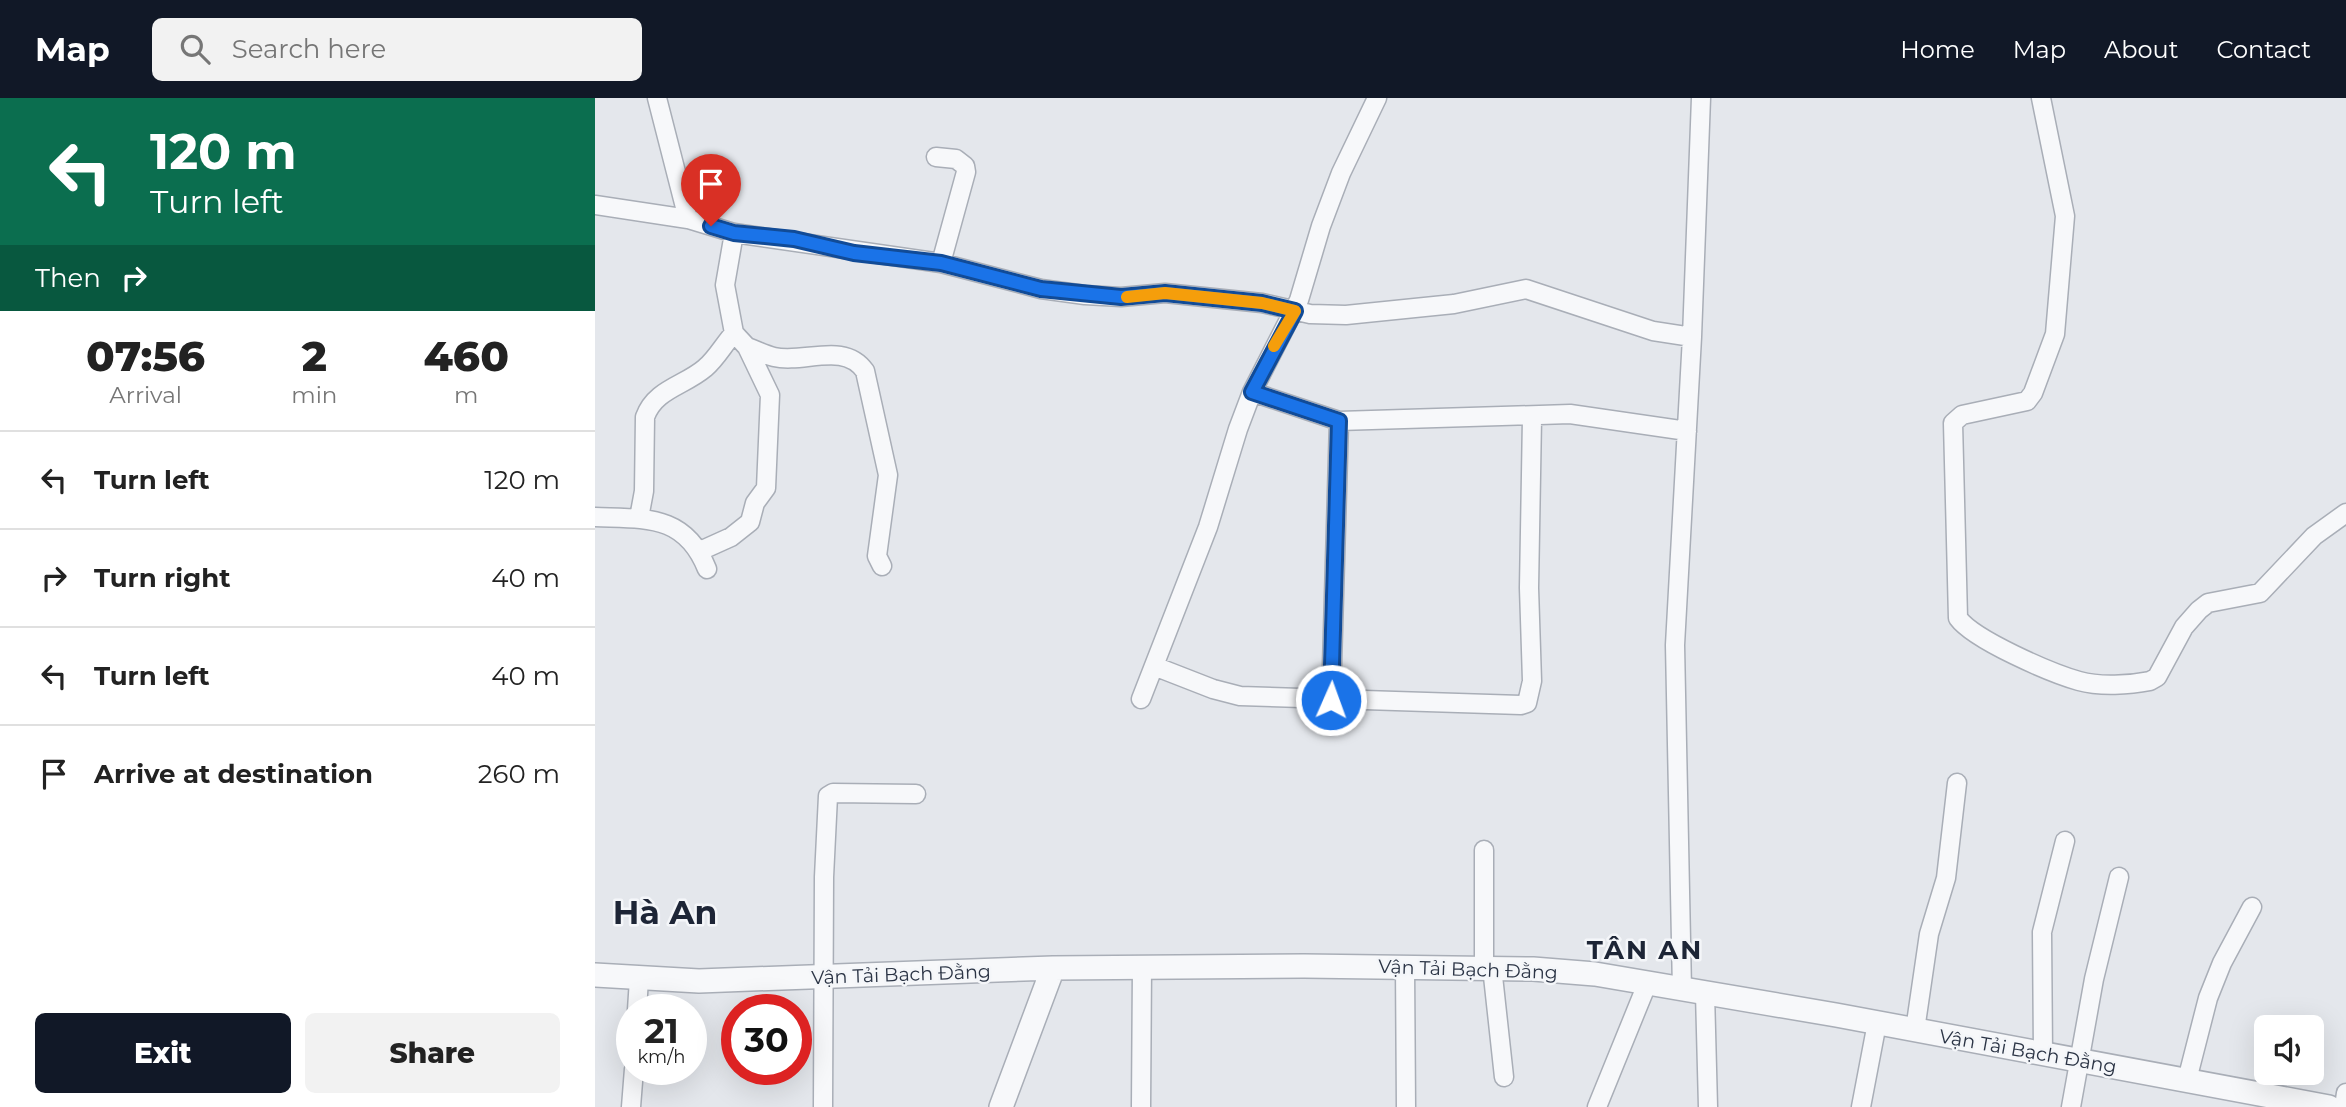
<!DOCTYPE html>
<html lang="en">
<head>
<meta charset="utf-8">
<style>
	:root { --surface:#fff; --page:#f2f2f2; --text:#222; --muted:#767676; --line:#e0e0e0; --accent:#111827 }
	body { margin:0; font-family:Montserrat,sans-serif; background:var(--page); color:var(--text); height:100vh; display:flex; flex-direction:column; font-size:26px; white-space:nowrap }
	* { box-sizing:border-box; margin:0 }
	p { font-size:23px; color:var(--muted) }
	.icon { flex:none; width:38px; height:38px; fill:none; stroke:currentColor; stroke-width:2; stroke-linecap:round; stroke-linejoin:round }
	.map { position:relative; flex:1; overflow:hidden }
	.drawer { display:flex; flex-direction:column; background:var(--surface); width:595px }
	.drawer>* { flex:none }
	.guide { background:#0b6e4f; color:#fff; overflow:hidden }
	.controls { position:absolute; left:1659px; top:917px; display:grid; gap:14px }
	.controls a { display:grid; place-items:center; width:70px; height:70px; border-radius:10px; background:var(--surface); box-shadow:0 7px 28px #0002; font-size:35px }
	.speed { position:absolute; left:21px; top:896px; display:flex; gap:14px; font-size:35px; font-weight:700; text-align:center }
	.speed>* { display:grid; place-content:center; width:91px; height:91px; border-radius:50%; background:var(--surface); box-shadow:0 7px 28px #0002; line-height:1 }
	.speed small { font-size:18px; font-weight:400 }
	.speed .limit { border:10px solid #d22; background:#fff; color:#111 }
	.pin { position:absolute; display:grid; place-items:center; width:60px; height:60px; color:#fff; margin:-72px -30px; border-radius:50% 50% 50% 0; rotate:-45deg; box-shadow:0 0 7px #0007 }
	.pin .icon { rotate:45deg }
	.me { position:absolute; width:77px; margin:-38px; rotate:2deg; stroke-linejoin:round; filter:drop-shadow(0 0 5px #0008) }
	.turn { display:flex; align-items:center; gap:24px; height:147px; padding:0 35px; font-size:32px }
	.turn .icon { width:91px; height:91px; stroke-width:2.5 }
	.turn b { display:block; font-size:49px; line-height:60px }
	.then { display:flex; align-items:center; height:66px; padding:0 35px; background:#0003; gap:14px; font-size:26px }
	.eta { display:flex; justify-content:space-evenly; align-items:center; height:119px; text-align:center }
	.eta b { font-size:42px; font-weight:800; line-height:49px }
	.action { display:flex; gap:14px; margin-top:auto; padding:14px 35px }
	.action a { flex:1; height:80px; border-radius:10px; background:var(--accent); color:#fff; font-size:28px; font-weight:800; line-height:80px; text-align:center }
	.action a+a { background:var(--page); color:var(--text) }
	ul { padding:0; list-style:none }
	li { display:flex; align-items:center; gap:21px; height:98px; padding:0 35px; border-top:2px solid var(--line) }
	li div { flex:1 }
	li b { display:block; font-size:26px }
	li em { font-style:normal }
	header { display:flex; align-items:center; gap:42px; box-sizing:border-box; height:98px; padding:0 35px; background:var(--accent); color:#fff }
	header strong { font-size:33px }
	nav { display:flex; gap:38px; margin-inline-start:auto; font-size:24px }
	.search { width:490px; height:63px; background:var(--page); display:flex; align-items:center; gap:18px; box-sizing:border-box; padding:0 24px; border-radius:10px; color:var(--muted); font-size:26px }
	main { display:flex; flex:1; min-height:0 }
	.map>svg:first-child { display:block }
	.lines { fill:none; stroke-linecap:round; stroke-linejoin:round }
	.minor-casing { stroke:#a9aeb7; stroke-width:21 }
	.tertiary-casing { stroke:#a9aeb7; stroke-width:26 }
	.minor { stroke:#f7f8fa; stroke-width:18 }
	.tertiary { stroke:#f7f8fa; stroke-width:23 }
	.route-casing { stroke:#114b97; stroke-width:18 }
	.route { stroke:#1a73e8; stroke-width:12 }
	.slow { stroke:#f59e0b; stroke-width:12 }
	.labels { text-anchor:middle; stroke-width:5; stroke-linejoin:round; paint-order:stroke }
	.street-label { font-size:19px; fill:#2b3445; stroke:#f4f6f9 }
	.district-label { font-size:26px; font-weight:bold; letter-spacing:2px; fill:#1d2536; stroke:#f4f6f9 }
	.town-label { font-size:33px; font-weight:bold; fill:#1d2536; stroke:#f4f6f9 }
</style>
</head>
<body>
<header>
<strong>Map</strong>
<div class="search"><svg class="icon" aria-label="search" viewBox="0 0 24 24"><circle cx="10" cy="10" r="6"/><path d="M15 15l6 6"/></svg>Search here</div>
<nav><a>Home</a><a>Map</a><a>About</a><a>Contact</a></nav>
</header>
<main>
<section class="drawer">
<div class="guide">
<div class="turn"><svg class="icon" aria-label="left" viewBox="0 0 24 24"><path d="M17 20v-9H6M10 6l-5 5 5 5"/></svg><div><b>120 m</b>Turn left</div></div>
<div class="then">Then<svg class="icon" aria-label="right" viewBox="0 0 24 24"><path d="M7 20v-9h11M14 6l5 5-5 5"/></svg></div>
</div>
<div class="eta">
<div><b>07:56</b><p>Arrival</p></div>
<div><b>2</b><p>min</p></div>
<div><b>460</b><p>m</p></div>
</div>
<ul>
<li><svg class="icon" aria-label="left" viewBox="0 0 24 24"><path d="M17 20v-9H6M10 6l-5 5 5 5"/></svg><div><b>Turn left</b></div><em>120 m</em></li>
<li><svg class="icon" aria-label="right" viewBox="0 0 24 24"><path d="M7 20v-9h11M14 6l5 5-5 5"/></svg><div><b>Turn right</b></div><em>40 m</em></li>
<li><svg class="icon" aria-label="left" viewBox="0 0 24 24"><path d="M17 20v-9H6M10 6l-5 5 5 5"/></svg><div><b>Turn left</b></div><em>40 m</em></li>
<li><svg class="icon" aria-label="arrive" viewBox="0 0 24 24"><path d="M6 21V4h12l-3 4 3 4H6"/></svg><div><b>Arrive at destination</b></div><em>260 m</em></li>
</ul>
<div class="action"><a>Exit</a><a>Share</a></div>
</section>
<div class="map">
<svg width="1751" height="1009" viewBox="0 0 1751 1009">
	<rect width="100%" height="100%" fill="#e4e7ec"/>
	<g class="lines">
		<defs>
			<path id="minor" d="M62,0L93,121L139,135L346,165L446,191L490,197L526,199L570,195L667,205L715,216L751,217L859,206L931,191L1058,233L1097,239
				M1446,0L1470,118L1460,236L1438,295L1432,303L1367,317L1358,325L1363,520C1379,542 1456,575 1484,583C1505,589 1535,587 1555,583L1562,579L1589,529L1604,512L1613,505L1665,495L1719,438L1751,415
				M341,59L361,61L370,68L371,74L346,165
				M0,107L93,121
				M152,249C161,252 170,257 179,259C209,266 249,243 270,273L293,377L282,458L287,468
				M657,294L744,323L975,316L1092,333
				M0,419C51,421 90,416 112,471
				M44,420L49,393L50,319C60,291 89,288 110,270C121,261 129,246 139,235
				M105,453L136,439L155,424L160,405L171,390L175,297L152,249L139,235L130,187L139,135
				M559,568L618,591L645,598L926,607L932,605L937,583L934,490L937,320
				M546,601L613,429L643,331L657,294L704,202L726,128L746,75L782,0
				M736,602L744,323
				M810,869L811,1009
				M889,869V752
				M897,869L909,979
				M1087,892L1080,547L1097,239L1106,0
				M1110,895L1113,1009
				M42,912L44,881
				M1320,932L1334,836L1351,780L1362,685
				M1448,956L1447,834L1470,743
				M1592,982L1613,900L1627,865L1657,809
				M36,1009L39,971
				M228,1009L229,779L233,698L238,695L321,696
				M546,1009L547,869
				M1002,1009L1052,886
				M1266,1009L1282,925
				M1476,1009L1499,881L1524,779
				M1749,1009L1751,995"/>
			<path id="tertiary" d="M0,877L104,883L458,870L709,868L938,871L1000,876L1241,917L1734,1009
				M406,1009L458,870"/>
		</defs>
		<use href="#minor" class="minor-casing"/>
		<use href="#tertiary" class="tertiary-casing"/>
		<use href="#minor" class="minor"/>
		<use href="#tertiary" class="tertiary"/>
	</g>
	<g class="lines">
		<defs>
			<path id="route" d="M116,128L139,135L199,141L259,155L346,165L446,191L526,199L570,195L667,205L700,213L657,294L744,323L736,602"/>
		</defs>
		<use href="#route" class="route-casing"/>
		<use href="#route" class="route"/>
		<path class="slow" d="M532,199L570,195L667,205L700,213L679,248"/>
	</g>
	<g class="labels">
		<g class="street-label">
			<text transform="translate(873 871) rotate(2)" y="7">Vận Tải Bạch Đằng</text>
			<text transform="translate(306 876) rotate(-2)" y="7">Vận Tải Bạch Đằng</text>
			<text transform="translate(1433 953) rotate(10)" y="7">Vận Tải Bạch Đằng</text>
		</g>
		<g class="district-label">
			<text x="1050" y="861">TÂN AN</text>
		</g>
		<g class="town-label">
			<text x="70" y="826">Hà An</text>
		</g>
	</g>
</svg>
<div class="controls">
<a><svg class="icon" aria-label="sound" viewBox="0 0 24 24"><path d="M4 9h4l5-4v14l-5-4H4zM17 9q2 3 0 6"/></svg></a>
</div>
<div class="speed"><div>21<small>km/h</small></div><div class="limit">30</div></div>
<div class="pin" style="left:116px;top:128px;background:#d93025"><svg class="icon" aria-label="arrive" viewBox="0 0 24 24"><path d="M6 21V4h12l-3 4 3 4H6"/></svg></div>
<svg class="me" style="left:736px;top:602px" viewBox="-20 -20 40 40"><circle r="17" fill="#1a73e8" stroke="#fff" stroke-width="3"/><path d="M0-11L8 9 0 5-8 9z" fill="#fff"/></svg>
</div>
</main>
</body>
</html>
